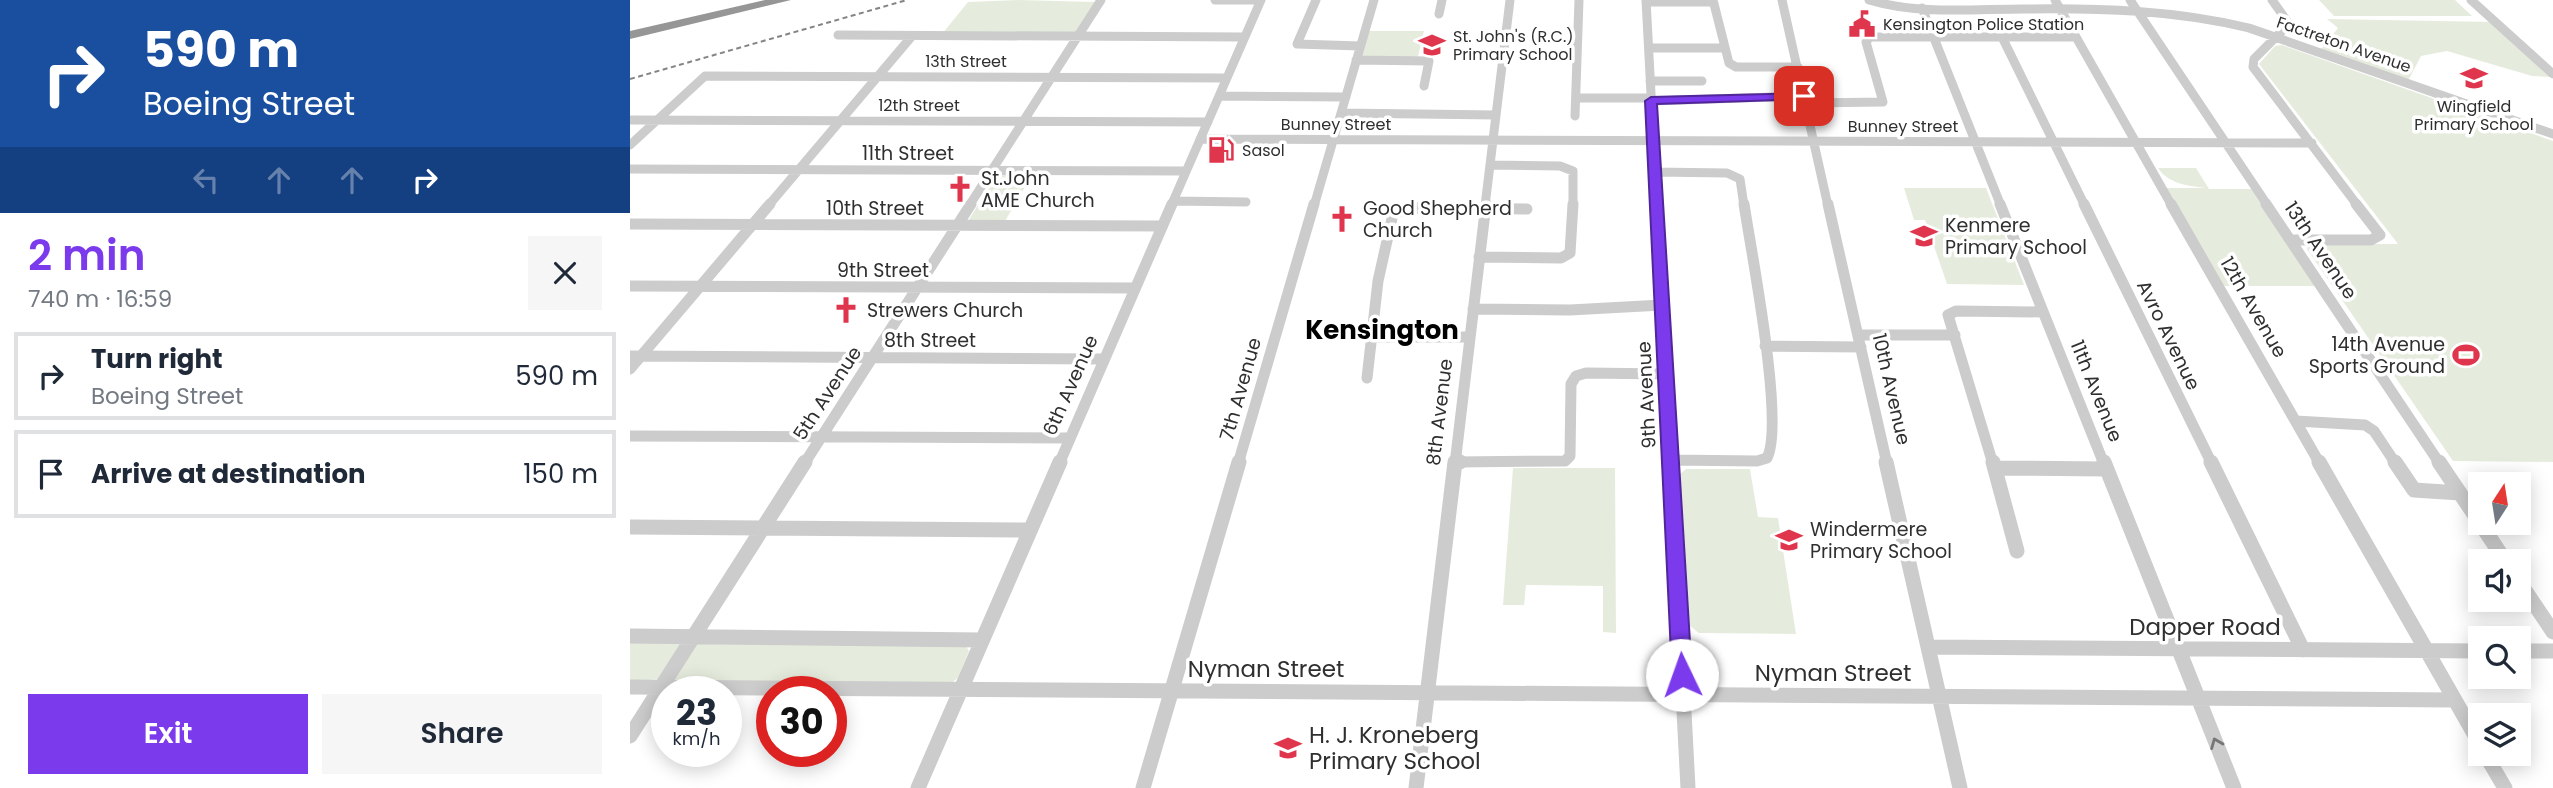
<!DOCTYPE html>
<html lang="en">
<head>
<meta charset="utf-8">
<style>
	:root { --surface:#fff; --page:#f6f6f7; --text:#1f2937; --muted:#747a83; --line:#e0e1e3; --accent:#7c3aed }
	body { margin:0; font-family:Poppins,sans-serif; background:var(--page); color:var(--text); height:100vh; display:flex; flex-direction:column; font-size:26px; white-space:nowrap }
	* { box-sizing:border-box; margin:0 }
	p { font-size:23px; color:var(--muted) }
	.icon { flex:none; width:38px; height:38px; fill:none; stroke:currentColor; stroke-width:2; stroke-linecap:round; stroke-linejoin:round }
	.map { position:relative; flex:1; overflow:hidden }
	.drawer { display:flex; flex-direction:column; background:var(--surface); width:630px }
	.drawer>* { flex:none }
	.hud { background:#1a4fa0; color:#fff; overflow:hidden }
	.needle { width:46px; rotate:12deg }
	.fabs { position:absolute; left:1838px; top:472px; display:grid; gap:14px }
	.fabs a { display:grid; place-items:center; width:63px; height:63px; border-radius:0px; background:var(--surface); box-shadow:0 4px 18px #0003; font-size:35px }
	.speed { position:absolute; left:21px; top:676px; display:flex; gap:14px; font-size:35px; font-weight:700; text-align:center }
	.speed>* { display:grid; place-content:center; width:91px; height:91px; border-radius:50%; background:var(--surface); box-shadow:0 4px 18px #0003; line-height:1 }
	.speed small { font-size:18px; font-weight:400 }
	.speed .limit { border:10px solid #d22; background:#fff; color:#111 }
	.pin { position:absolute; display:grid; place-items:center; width:60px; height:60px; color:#fff; margin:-30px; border-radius:14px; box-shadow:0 4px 10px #0006 }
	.me { position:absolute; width:77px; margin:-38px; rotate:357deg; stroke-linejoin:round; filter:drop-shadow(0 0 5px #0008) }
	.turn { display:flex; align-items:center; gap:24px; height:147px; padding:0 28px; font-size:32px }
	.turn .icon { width:91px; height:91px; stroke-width:2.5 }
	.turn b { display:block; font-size:49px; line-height:60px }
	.lanes { display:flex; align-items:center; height:66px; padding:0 28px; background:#0003; justify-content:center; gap:35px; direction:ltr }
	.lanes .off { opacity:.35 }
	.round { display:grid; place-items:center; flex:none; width:74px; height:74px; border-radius:0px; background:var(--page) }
	.summary { display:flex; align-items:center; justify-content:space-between; height:119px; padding:0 28px }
	h1 { font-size:42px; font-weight:600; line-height:52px; color:var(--accent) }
	.action { display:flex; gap:14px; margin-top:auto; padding:14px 28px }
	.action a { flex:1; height:80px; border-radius:0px; background:var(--accent); color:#fff; font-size:28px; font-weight:600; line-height:80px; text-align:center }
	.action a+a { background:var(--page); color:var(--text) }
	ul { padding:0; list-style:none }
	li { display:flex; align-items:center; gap:21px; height:88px; margin:0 14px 10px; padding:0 14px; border:4px solid var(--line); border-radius:0px }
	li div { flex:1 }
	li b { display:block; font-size:26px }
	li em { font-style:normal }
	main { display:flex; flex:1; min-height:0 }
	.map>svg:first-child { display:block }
	.green { fill:#e6ecdd }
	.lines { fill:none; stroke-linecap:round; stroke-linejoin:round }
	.minor-far2 { stroke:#ccc; stroke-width:9 }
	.minor-far1 { stroke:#ccc; stroke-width:11 }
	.minor { stroke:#ccc; stroke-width:15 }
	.motorway { fill:#969696; fill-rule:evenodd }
	.rail { stroke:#848484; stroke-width:2; stroke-dasharray:5 3.5; stroke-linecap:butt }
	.oneway { stroke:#767676 }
	.route { fill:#7c3aed; stroke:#51269a; stroke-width:2 }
	.labels { text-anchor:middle; stroke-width:7; stroke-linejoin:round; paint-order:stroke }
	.far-poi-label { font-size:16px; fill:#2f2f2f; stroke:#fff; text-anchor:start }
	.far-street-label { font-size:16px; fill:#2f2f2f; stroke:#fff }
	.street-label { font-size:19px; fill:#2f2f2f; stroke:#fff }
	.poi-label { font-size:19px; fill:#2f2f2f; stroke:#fff; text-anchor:start }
	.near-street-label { font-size:23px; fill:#2f2f2f; stroke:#fff }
	.near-poi-label { font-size:23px; fill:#2f2f2f; stroke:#fff; text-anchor:start }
	.district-label { font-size:26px; font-weight:bold; fill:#000; stroke:#fff }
</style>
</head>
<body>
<main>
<section class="drawer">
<div class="hud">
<div class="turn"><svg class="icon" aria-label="right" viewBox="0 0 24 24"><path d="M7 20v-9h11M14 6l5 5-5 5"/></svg><div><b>590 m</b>Boeing Street</div></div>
<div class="lanes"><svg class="icon off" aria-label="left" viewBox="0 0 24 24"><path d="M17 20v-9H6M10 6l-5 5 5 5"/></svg><svg class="icon off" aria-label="ahead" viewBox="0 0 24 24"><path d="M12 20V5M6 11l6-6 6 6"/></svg><svg class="icon off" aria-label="ahead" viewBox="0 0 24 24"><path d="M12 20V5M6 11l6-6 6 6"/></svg><svg class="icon" aria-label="right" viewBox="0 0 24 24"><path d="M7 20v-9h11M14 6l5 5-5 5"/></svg></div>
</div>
<div class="summary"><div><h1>2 min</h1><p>740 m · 16:59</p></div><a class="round"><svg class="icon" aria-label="close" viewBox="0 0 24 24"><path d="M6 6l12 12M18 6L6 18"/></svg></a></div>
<ul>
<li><svg class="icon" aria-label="right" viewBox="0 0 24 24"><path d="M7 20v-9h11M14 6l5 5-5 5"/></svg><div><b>Turn right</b><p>Boeing Street</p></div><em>590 m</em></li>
<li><svg class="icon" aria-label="arrive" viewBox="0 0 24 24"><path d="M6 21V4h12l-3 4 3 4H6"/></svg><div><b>Arrive at destination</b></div><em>150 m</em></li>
</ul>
<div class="action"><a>Exit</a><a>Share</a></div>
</section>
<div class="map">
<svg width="1923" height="788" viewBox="0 0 1923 788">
	<rect width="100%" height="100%" fill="#fff"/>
	<path class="green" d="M388,0L465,2L447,32L312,34L338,2Z
		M1689,0H1825L1842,16H1704Z
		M1697,19L1865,22L1923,77L1902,76L1817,51L1791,56L1777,83L1689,52L1708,28Z
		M735,31H794L787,61L726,60Z
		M1652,45L1923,141V462L1823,461L1677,249L1679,244H1768L1629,64L1645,46Z
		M1528,168H1566L1579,189H1622L1686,286H1592L1536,188H1576C1559,186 1538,184 1528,168Z
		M367,175H402L375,221H338Z
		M1274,188H1356L1394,285L1317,284L1295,220H1284Z
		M883,468H985L986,633L973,632V586L896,585L894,605H873Z
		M1056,469H1120L1128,517L1148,518L1166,634L1069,633L1060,626L1050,474Z
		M0,641L51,643L28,679L0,682Z
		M68,643L336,646L339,651L328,678L321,683L44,681Z"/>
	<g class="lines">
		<path class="minor-far2" d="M585,0H630
			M686,0L667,44L730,46
			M1016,0L1027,206
			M1083,0L1099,63L1106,67H1168
			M1152,0L1198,206
			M1239,0C1289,15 1343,9 1394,9C1471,8 1545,10 1619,28L1923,134
			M1425,0L1542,206
			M1500,0L1638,206
			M1642,0L1659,24L1624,59L1623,67L1728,206
			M1841,0L1923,74
			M1016,2H1083
			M1292,8L1371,206
			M809,14L812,0
			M208,35L615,37
			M1372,37L1455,206
			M1019,48H1094
			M726,60L799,61L794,86
			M1020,81H1072
			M589,96L716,97
			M946,98H1021
			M1021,101L1174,96
			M1176,103L1253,102L1236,42L1240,37H1445
			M711,113L866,115
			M945,116L949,0
			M0,120L578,122
			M570,139L1682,143
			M0,145L75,76L597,78
			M860,165L930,166L943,171V206
			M0,169L556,171
			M1025,172L1097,173L1110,179L1114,206
			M543,201L616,202
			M138,206L282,36
			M339,206L471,0
			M541,206L631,0
			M684,206L744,0
			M855,206L880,0"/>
		<path class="minor-far1" d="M1027,204L1041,464
			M1198,204L1257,464
			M1370,204L1474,464
			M1454,204L1582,464
			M1541,204L1690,464
			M1636,204L1810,464
			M0,224L532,226
			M1661,240H1741L1750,235L1726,204
			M849,257L931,258L940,253L943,204
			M0,286L505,288
			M843,309L940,310L1032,305
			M1228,335H1325
			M743,337H840
			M1135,346L1231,347
			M0,356L474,359
			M0,369L140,204
			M737,378L748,281L763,214L779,208L897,209
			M1666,421L1735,425L1744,431L1766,464
			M0,436L439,438
			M1041,460L1127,461L1137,458C1155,423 1121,251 1114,204
			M825,462L935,461L940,456L941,384L946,376L956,373L1036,374
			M174,464L341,204
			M429,464L542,204
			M608,464L684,204
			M825,464L856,204
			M1363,464L1318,315L1326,311L1413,312"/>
		<path class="minor" d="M825,462H830
			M1041,462L1058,788
			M1256,462L1330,788
			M1363,462L1387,551
			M1474,462L1604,788
			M1581,462L1673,650
			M1689,462L1850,744
			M1765,462L1784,490L1830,493
			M1809,462L1850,523
			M1365,468L1476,469
			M1850,523L1876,562
			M0,527L400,530
			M1888,580L1923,632
			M0,636L351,640
			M1300,647L1850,651
			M1888,651H1923
			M0,687L1824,700
			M0,736L175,462
			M1855,754L1875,788
			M288,788L430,462
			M513,788L609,462
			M786,788L825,462"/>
		<path class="motorway" d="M135,0H161L0,39V31Z"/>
		<path class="rail" d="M0,79L277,0"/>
	</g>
	<defs><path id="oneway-chevron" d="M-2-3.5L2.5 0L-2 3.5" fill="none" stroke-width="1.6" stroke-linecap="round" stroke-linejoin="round" transform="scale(1.75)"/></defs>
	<use class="oneway" href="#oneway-chevron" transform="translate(1586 743) rotate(-112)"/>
	<path class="route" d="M1174,93L1178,94V99L1027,104L1062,675L1059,681L1052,684L1045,681L1042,675L1015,101L1021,97Z"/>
	<defs>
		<symbol id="civic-bare" viewBox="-9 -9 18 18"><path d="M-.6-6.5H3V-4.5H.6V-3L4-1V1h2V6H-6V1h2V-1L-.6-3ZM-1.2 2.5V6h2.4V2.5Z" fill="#e0364d" stroke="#fff" stroke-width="2.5" paint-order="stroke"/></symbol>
		<symbol id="school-bare" viewBox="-9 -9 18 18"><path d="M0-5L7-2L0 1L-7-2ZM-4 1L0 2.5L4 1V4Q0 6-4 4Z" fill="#e0364d" stroke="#fff" stroke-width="2.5" paint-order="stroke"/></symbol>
		<symbol id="fuel-bare" viewBox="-9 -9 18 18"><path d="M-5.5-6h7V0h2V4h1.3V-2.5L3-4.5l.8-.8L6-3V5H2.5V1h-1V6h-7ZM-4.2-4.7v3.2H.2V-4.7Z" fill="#e0364d" stroke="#fff" stroke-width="2.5" paint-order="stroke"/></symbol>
		<symbol id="church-bare" viewBox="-9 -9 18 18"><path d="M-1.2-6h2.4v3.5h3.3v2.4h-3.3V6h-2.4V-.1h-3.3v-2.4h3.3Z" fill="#e0364d" stroke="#fff" stroke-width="2.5" paint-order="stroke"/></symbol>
		<symbol id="stadium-bare" viewBox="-9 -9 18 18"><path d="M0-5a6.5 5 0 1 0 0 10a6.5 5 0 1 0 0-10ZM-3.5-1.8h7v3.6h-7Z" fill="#e0364d" stroke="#fff" stroke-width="2.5" paint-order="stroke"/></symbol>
	</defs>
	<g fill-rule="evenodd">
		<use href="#civic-bare" x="1213" y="5" width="38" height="38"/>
		<use href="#school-bare" x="783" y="26" width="38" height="38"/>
		<use href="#school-bare" x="1825" y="59" width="38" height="38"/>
		<use href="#fuel-bare" x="572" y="131" width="38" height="38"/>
		<use href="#church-bare" x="311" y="170" width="38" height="38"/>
		<use href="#church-bare" x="693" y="200" width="38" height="38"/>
		<use href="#school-bare" x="1275" y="217" width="38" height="38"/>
		<use href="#church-bare" x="197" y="291" width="38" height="38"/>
		<use href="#stadium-bare" x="1817" y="336" width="38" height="38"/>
		<use href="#school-bare" x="1140" y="521" width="38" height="38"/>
		<use href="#school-bare" x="639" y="729" width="38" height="38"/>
	</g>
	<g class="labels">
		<g class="far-poi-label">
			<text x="1253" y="30">Kensington Police Station</text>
			<text x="823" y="42">St. John's (R.C.)<tspan x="823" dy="18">Primary School</tspan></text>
			<text x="1844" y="112" text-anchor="middle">Wingfield<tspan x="1844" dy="18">Primary School</tspan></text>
			<text x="612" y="156">Sasol</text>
		</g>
		<g class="far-street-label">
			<text transform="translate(1714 44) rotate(19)" y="6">Factreton Avenue</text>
			<text x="336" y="67">13th Street</text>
			<text x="289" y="111">12th Street</text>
			<text x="706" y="130">Bunney Street</text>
			<text x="1273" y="132">Bunney Street</text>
		</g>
		<g class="street-label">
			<text x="278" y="160">11th Street</text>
			<text x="245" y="215">10th Street</text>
			<text transform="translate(1691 250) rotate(56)" y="7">13th Avenue</text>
			<text x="253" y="277">9th Street</text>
			<text transform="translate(1624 307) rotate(60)" y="7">12th Avenue</text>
			<text transform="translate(1539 335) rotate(64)" y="7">Avro Avenue</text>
			<text x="300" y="347">8th Street</text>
			<text transform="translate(440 385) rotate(-66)" y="7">6th Avenue</text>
			<text transform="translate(610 389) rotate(-74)" y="7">7th Avenue</text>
			<text transform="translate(1262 389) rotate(77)" y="7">10th Avenue</text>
			<text transform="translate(1467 391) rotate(68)" y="7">11th Avenue</text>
			<text transform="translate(197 393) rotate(-57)" y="7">5th Avenue</text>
			<text transform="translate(1016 395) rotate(-93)" y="7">9th Avenue</text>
			<text transform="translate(809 412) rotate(-83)" y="7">8th Avenue</text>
		</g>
		<g class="poi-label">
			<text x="351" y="185">St.John<tspan x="351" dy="22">AME Church</tspan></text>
			<text x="733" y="215">Good Shepherd<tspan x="733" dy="22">Church</tspan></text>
			<text x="1315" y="232">Kenmere<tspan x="1315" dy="22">Primary School</tspan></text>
			<text x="237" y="317">Strewers Church</text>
			<text x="1815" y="351" text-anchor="end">14th Avenue<tspan x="1815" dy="22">Sports Ground</tspan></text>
			<text x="1180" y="536">Windermere<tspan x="1180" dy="22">Primary School</tspan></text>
		</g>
		<g class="near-street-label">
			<text x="1575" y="635">Dapper Road</text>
			<text x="636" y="677">Nyman Street</text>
			<text x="1203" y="681">Nyman Street</text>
		</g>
		<g class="near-poi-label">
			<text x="679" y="743">H. J. Kroneberg<tspan x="679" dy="26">Primary School</tspan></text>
		</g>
		<g class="district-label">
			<text x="752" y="339">Kensington</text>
		</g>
	</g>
</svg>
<div class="fabs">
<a><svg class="needle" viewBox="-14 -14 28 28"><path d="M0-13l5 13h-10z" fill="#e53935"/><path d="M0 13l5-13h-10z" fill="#747a83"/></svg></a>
<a><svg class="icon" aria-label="sound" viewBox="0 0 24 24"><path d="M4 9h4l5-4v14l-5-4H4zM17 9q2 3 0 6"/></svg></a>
<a><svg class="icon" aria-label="search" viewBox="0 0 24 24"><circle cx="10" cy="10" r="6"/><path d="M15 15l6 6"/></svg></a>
<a><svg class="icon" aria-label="layers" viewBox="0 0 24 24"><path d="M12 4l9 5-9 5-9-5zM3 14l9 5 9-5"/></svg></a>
</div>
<div class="speed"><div>23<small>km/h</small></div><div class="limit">30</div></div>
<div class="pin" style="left:1174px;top:96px;background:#d93025"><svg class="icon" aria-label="arrive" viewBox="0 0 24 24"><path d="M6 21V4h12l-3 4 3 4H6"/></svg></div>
<svg class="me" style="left:1052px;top:675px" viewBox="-20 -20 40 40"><circle r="19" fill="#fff"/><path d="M0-13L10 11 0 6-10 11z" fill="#7c3aed"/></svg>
</div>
</main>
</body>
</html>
